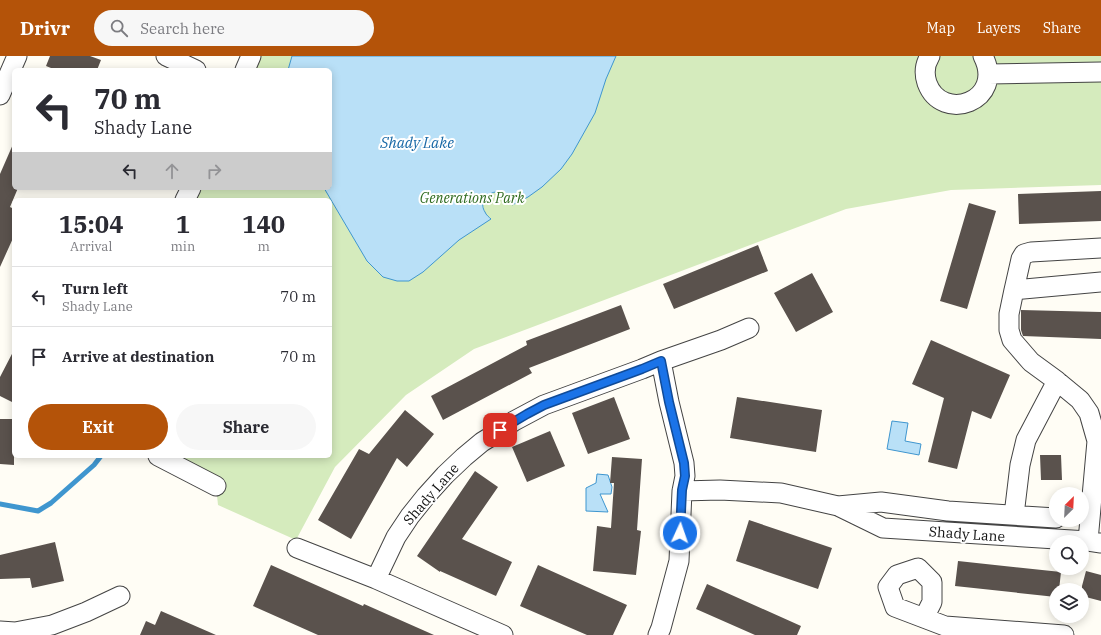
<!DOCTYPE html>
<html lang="en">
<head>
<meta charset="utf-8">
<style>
	:root { --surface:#fff; --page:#f7f7f7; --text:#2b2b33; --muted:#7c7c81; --line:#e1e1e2; --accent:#b45309 }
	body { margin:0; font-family:"IBM Plex Serif",serif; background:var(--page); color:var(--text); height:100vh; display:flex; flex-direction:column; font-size:15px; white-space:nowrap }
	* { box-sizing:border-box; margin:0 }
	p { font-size:13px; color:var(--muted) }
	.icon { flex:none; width:22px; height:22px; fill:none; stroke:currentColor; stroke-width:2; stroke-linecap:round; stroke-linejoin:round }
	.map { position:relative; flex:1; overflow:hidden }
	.drawer { position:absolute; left:12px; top:142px; width:320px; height:260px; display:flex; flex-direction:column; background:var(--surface); border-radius:6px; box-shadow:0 2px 10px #0003 }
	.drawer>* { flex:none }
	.top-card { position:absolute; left:12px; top:12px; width:320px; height:122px; border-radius:6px; box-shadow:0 2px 10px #0003; background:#fff; color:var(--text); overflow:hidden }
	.needle { width:26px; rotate:24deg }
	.fabs { position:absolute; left:1049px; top:431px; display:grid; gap:8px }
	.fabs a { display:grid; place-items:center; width:40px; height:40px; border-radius:50%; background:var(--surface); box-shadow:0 2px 10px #0003; font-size:20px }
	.pin { position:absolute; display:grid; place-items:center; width:34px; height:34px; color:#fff; margin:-17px; border-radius:8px; box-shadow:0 2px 6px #0006 }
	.me { position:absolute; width:44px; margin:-22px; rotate:3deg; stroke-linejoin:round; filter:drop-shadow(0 0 3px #0008) }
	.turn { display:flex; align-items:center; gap:14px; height:84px; padding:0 16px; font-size:18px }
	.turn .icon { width:52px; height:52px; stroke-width:2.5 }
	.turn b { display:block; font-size:28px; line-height:34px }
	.lanes { display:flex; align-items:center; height:38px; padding:0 16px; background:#0003; justify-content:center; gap:20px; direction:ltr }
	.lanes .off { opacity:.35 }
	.eta { display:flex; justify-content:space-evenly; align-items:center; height:68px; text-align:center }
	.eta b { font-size:24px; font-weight:700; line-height:28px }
	.primary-button { display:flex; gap:8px; margin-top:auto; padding:8px 16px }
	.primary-button a { flex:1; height:46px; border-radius:24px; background:var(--accent); color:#fff; font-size:16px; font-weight:700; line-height:46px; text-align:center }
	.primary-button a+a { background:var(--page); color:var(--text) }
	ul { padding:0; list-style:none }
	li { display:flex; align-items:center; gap:12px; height:60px; padding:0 16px; border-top:1px solid var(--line) }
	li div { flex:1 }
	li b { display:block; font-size:15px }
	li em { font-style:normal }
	header { display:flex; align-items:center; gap:24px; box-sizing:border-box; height:56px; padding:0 20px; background:var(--accent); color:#fff }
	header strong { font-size:19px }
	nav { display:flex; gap:22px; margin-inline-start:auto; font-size:14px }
	.search { width:280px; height:36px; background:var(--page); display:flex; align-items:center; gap:10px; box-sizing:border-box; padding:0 14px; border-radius:22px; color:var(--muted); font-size:15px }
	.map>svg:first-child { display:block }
	.green { fill:#d5ebbd }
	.water { fill:#b9e0f7; stroke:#3f96cf }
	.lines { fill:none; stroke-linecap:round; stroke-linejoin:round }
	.stream { stroke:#3f96cf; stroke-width:5 }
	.building { fill:#5a524d }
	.minor-casing { stroke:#444; stroke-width:21 }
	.minor { stroke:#fff; stroke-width:19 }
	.route-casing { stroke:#114b97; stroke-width:10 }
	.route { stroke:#1a73e8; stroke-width:7 }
	.labels { text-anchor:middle; stroke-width:4; stroke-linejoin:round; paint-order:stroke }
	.park-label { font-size:14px; font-style:italic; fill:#2f6b1f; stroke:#fff }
	.street-label { font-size:14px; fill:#111; stroke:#fff }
	.water-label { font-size:15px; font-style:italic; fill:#1768a6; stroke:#fff }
</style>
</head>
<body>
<header>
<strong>Drivr</strong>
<div class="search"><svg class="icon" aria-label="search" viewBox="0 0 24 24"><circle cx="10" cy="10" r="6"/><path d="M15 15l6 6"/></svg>Search here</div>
<nav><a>Map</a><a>Layers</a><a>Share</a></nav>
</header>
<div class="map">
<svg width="1101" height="579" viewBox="0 0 1101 579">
	<rect width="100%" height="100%" fill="#fffdf5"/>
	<path class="green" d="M251,0H1101V129L951,134L846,153L474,293L406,339L335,411L296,484L218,449L216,430L158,400H330V144H185L191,132H330V14H245Z"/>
	<path class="water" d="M292,0H616L606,23L595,57L572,98L561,113L542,131L528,141L512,149C507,124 474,139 485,156C486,159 489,161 491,163L459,184L423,216L409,225H397L383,221L367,205L324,132H330V14H288Z
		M892,365L908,367L905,385L921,388L919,399L887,393Z
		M597,418L608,419L612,431L611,438H600L608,456L586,455V432L596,427Z"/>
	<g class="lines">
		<path class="stream" d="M0,448L38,455L51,447L94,409L101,400"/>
	</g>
	<path class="building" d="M50,0H90L101,4L97,14H56L46,10Z
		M14,86V132H18L10,151L14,153V180L0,211V118Z
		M1101,135V165L1019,168L1018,138Z
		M969,147L996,155L967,253L940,245Z
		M758,189L768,215L674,253L663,228Z
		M812,217L833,256L796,276L774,237Z
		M621,249L630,273L529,312L532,317L443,364L431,340L527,289L526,285Z
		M1021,254L1101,256V283L1023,280L1021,274Z
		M931,284L1010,319L991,363L972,355L957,413L928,406L944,342L912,328Z
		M14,294V347L0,340V321Z
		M614,341L630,383L588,398L572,357Z
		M737,341L822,354L816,396L730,382Z
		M405,354L434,378L407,411L397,402L351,483L318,464L359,393L369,398Z
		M0,363H14V409L0,408Z
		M550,375L565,410L527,426L512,391Z
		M1040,399H1061L1062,424H1041Z
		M612,401L642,403L637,474L641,475L636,519L593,515L597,470L611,472L614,427H610Z
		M475,415L498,431L462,483L512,506L496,540L440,515V516L417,500Z
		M749,464L832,492L818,533L736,505Z
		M55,486L64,525L32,532L30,522L0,523V499Z
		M958,505L1061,516L1059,534H1056V541L955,530Z
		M271,509L363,550L364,548L434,579H318L253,550Z
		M538,509L627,549L613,579H587L520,550Z
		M1086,515L1101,519V545L1082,540V530Z
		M707,528L801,570L797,579H755L696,553Z
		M161,555L216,579H140L146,565L155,569Z"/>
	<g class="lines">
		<defs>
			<path id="minor" d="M166,0L196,14
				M930,0C925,8 924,18 927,27C942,68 1006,45 983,0
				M245,14L251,0
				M989,18L1101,16
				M0,39L17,0
				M185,144L191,132
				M1101,192L1031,196L1024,198L1021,203L1014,234L1101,226
				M1014,234L1009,258V274L1012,284L1031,306L1057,325L1080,344L1089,357L1097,385L1088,485
				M158,400L216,430
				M682,435L720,434L781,437L838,450L883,472L1088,485L1101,487
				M838,450L881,446L948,455L1056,462
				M1014,459L1020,409L1026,384L1057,325
				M297,492L376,523L503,579
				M376,523L396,481L410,460L426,440L445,419L464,401L482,386L500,375L514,365L544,349L642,313L661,305L721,284L749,272
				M924,562L932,546V526L918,512L897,519L888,531L895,551L945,570L1064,579
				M0,575L15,576L52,569L86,556L120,540
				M658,579L661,572L679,505L682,435L685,420L684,407L669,346L661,305"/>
		</defs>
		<use href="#minor" class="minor-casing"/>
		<use href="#minor" class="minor"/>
	</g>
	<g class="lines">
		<defs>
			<path id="route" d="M500,374L527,358L544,349L642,313L661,305L669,346L684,407L685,420L682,434L680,477"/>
		</defs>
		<use href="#route" class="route-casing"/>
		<use href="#route" class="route"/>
	</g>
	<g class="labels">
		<g class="park-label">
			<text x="472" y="147">Generations Park</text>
		</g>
		<g class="street-label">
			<text transform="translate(431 438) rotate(-49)" y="5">Shady Lane</text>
			<text transform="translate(967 478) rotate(4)" y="5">Shady Lane</text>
		</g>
		<g class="water-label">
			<text x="417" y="92">Shady Lake</text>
		</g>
	</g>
</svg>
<div class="fabs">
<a><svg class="needle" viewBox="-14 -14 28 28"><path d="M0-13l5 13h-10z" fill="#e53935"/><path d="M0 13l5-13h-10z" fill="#7c7c81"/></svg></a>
<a><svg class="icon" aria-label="search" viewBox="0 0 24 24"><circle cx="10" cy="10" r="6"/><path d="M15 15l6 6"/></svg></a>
<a><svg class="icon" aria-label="layers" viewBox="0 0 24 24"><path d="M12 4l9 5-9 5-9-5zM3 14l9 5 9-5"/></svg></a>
</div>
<div class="pin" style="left:500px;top:374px;background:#d93025"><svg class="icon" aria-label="arrive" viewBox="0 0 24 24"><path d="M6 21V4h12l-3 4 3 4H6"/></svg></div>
<svg class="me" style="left:680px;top:477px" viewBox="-20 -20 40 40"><circle r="17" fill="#1a73e8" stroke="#fff" stroke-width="3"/><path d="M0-11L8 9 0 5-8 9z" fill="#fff"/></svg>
<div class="top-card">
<div class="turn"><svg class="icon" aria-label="left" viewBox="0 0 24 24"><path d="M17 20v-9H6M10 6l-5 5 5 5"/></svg><div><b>70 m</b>Shady Lane</div></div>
<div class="lanes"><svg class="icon" aria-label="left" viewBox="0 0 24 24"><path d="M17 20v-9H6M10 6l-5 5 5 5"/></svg><svg class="icon off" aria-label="ahead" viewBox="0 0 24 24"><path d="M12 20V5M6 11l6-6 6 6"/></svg><svg class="icon off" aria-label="right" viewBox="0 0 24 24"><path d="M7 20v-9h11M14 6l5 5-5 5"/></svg></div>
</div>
<section class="drawer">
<div class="eta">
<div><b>15:04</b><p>Arrival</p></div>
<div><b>1</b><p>min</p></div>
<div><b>140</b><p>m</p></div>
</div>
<ul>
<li><svg class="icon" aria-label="left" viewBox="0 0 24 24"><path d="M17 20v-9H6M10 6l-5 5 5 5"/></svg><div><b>Turn left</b><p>Shady Lane</p></div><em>70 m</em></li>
<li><svg class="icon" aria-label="arrive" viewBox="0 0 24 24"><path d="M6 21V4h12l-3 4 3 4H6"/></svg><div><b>Arrive at destination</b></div><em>70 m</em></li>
</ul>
<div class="primary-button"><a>Exit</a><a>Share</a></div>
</section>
</div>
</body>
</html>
